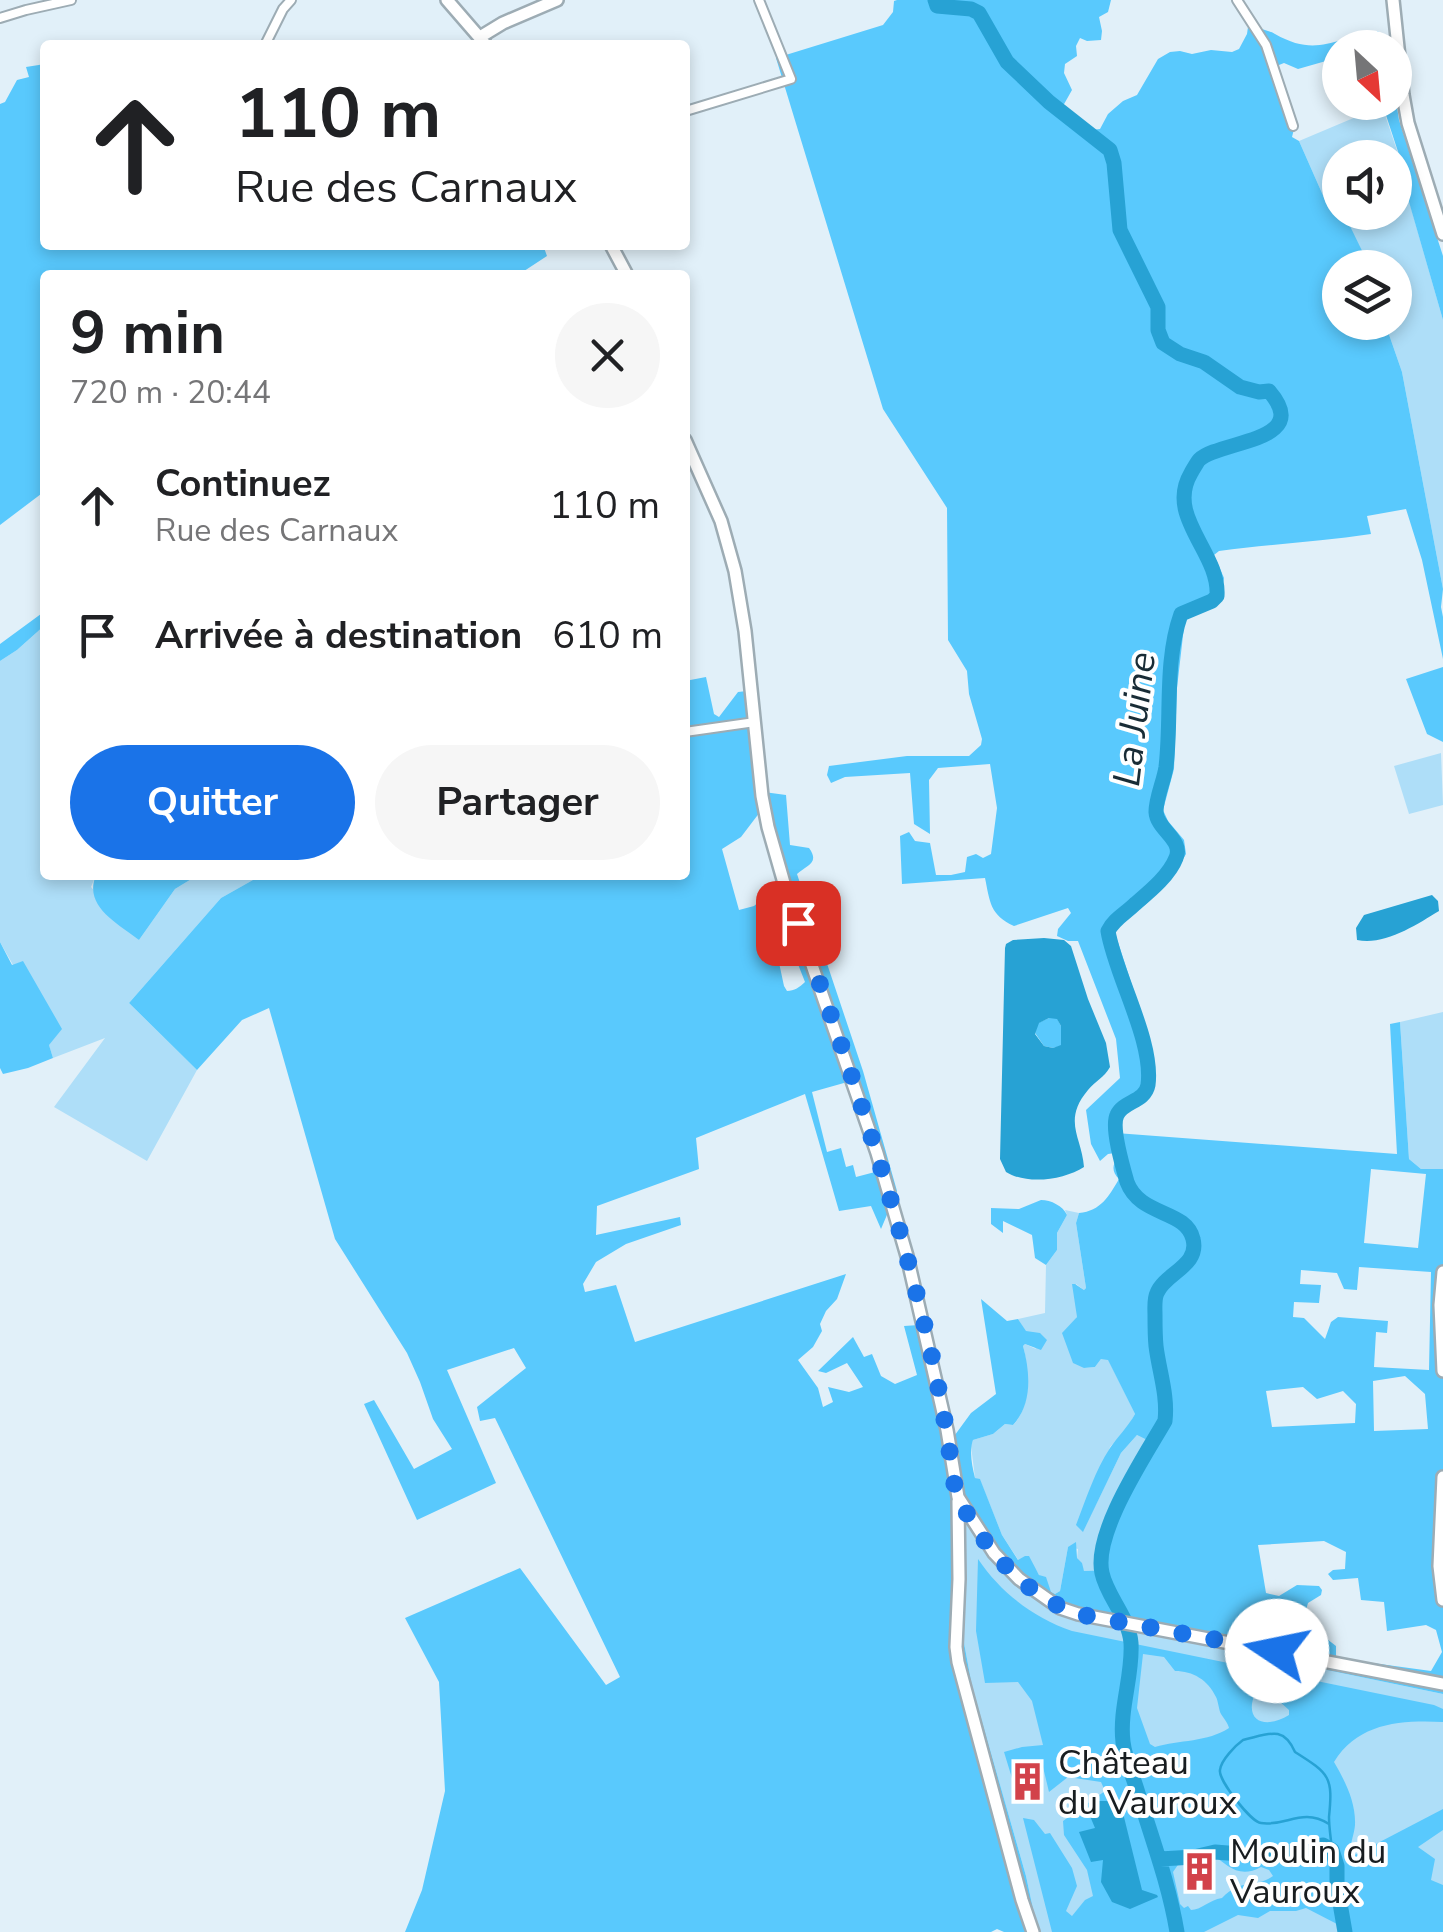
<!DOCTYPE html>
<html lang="fr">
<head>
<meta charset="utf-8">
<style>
	:root { --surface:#fff; --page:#f6f6f6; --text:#202124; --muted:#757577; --accent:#1a73e8 }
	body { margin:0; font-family:"Nunito Sans",sans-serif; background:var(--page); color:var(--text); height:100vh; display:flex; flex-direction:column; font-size:38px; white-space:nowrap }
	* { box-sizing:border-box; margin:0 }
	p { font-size:32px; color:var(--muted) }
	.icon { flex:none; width:55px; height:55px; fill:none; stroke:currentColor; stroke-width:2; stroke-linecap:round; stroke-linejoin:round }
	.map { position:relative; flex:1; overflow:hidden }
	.sheet { position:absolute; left:40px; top:270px; width:650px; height:610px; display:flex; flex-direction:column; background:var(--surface); border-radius:10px; box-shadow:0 5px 15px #0003 }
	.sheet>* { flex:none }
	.guide { position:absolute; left:40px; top:40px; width:650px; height:210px; border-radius:10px; box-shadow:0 5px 15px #0003; background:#fff; color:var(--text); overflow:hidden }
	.needle { width:65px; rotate:154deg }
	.fabs { position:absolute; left:1322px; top:30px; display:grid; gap:20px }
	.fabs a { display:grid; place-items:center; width:90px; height:90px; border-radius:50%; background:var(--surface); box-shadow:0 5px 15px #0003; font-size:50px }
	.pin { position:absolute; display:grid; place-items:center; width:85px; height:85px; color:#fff; margin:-42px; border-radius:20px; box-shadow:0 5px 15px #0006 }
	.me { position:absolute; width:110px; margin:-55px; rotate:281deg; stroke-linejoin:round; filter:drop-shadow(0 0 8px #0008) }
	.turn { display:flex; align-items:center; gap:35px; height:210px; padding:0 30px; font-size:45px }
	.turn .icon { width:130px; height:130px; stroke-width:2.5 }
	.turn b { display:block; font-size:70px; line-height:85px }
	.round { display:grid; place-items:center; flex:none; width:105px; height:105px; border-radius:52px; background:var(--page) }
	.summary { display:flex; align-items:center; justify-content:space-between; height:170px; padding:0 30px }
	h1 { font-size:60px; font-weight:700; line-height:75px }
	.primary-button { display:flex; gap:20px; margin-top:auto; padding:20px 30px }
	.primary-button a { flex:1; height:115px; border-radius:60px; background:var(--accent); color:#fff; font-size:40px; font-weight:700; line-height:115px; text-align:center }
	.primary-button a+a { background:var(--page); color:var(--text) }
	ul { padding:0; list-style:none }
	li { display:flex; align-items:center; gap:30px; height:130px; padding:0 30px }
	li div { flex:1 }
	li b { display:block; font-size:38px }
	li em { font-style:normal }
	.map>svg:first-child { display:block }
	.green { fill:#aedef8 }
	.forest { fill:#59c9fd; fill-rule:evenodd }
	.water { fill:#27a2d4; fill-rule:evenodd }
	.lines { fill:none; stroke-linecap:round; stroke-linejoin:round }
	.stream { stroke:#27a2d4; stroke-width:2.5 }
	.river { stroke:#27a2d4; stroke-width:15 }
	.street-casing { stroke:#9dacb4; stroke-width:12 }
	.secondary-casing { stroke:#9dacb4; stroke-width:16 }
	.street { stroke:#fff; stroke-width:8 }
	.secondary { stroke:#fff; stroke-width:11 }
	.route { stroke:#1a73e8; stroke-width:18; stroke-dasharray:0 32.4 }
	.labels { text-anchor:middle; stroke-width:8; stroke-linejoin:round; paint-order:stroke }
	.poi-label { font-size:35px; fill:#181d20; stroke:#fff; text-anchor:start }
	.water-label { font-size:38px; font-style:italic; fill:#192c36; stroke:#fff }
</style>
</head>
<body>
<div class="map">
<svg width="1443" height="1932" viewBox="0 0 1443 1932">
	<rect width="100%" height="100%" fill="#e1f0f9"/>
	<path class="green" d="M1382,106L1408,183L1395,187V158H1340V206L1329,209L1299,141Z
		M1407,194L1443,320V589L1402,372L1385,323L1395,322V268L1370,267L1347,222L1355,213L1395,212V198Z
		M45,625V875H96L91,887L139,940L175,889L198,875H262L221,898L129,1003L197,1070L147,1161L54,1107L105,1038L53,1058L22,962L13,965L0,942V661L17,650Z
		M1441,753L1443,805L1409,814L1394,766Z
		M1443,1012V1169H1421L1409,1159L1400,1022Z
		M1065,1210L1079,1213L1076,1223L1086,1288L1084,1290L1076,1284L1077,1317L1075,1321L1084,1368L1095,1367L1101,1359H1108L1135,1414L1128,1427L1110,1447L1083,1531L1121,1453L1137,1435L1149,1441L1116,1512L1106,1547L1108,1570L1084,1571L1077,1558L1078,1549L1068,1547L1060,1591L1055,1594L1051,1592L1026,1556L1019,1561L1002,1535L980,1480L975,1478L971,1446L973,1440L993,1434L1005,1424L1013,1425C1032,1406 1029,1369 1023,1346L1025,1344L1036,1349L1018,1319L1045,1313L1046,1265L1057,1250V1233L1067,1215Z
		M965,1516L1076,1618L1443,1694V1932H1038L1026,1876L972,1686L962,1632Z"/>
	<path class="forest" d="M897,0H1111L1108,12L1099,17L1102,31L1101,40L1087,41L1080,38L1076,46L1077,56L1065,64L1064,73L1072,90L1059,113C1071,132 1079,132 1100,129L1108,114L1123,101L1137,95L1158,59L1170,52L1180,51L1192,54L1211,50L1232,52L1239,49L1247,34L1248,27L1253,24C1261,31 1267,29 1275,34C1317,58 1334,38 1378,31L1382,38L1380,44L1369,47L1340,48V57L1298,69L1284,63L1279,65L1275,72L1294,129L1292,137L1299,141L1329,209L1340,206V212L1355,213L1348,222L1370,267L1340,268V322L1385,323L1402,372L1443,589L1441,607L1443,617V659L1422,560L1406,509L1367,516L1371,534C1320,542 1269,544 1219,551L1214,555L1224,578L1220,599C1210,610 1194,608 1185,618L1177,688L1174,769L1163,810L1168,821L1184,840L1186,854L1171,879L1146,904L1122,922L1115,933L1144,1022L1138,1025C1142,1044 1154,1071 1146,1090C1137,1112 1115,1096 1116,1133L1397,1154L1390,1024L1400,1022L1409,1159L1421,1169H1443V1694L1076,1618C1022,1599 999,1561 966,1518L962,1632L972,1686L1026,1876L1038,1932H1004L997,1929L991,1932H405L422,1890L445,1791L439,1682L405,1618L520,1568L606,1685L620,1677L495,1418L480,1421L477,1407L526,1368L514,1348L447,1370L496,1483L417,1520L364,1404L374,1400L414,1469L452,1449L433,1419L420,1382L407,1353L335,1239L269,1008L242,1020L197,1070L129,1003L221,898L262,875H685V681L706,677L714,714L719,717L738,692L747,691L756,791L786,795L790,845L809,848C820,863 807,865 797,874L863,1071L897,1191L881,1229L871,1206L839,1211L805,1094L696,1138L699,1169L597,1206L596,1235L680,1217L681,1225L626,1244L596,1262L583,1284L585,1292L616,1285L635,1342L846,1274L837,1299L826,1311L820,1324L822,1331L813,1347L798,1360L818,1388L823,1407L833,1402L828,1387L849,1392L863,1387L847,1363L826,1373L818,1371L853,1337L864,1357L872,1354L881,1376L895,1384L917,1375L904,1326L919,1325L930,1370L944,1450L971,1413L996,1394L981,1299L1007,1321L1018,1319L1026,1331L1040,1333L1047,1340L1041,1350L1025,1344L1023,1346C1030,1371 1033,1404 1013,1425L1005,1424L993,1434L973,1440C969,1451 972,1466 975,1478L980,1479L1002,1535L1018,1560L1025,1556H1029L1039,1575L1046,1577L1051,1592L1055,1594L1060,1591L1068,1547L1076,1542L1077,1558L1082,1563L1084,1571L1108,1570L1106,1547L1116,1512L1149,1441L1137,1435L1121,1453L1083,1532L1076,1525C1086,1499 1095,1471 1110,1448C1118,1436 1128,1427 1135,1414L1108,1360L1101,1359L1095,1367L1084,1368L1073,1363L1062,1333L1077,1317L1072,1284H1075L1084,1290L1086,1288L1076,1223L1079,1213C1101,1211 1109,1196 1119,1179C1112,1172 1112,1166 1117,1158L1115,1153L1108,1154L1100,1161L1091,1144L1086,1110L1120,1078L1116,1039L1078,941H1068L1057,936L1058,929L1071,913L1068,908L1014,926C990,915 990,902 985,878L902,884L900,836L909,832L915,841L930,843L936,875H951L965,872L967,857L976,854L983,858L991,854L997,808L990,764L938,768L929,780L930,834L914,824L910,773L845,777L831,783L827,775L829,766L907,756H969L981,745L982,739L969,694L967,671L948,640L947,508L883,409L776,58L883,25L893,12L894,1ZM760,812L786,908L781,921L805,982C800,987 794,991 787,991L784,986L775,944C758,928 779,915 760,901L754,906L739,910L722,849L741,837ZM851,1081L875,1172L856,1177L853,1165L846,1167L841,1148L827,1152L812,1092ZM1371,1169L1426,1174L1418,1248L1364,1243ZM1359,1267L1431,1272L1429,1370L1374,1367L1376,1332L1387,1333L1388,1321L1338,1317L1331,1322L1325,1339L1304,1318L1293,1317L1294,1302L1319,1303L1321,1285L1300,1284L1301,1270L1337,1273L1344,1289L1357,1290ZM1405,1376L1425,1394L1428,1429L1374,1431L1373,1381ZM1303,1387L1317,1399L1343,1391L1356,1404L1355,1423L1272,1427L1266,1391ZM1324,1541L1346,1552L1345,1569L1333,1570L1328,1574L1333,1580L1358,1578L1361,1600L1384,1602L1387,1631L1426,1625L1436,1630L1442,1652L1431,1671L1336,1658V1646L1310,1626L1304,1617L1308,1603L1321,1595L1322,1590L1319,1586L1297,1585L1279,1596L1266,1593L1258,1545Z
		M45,64V245H543L547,256L518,275H45V491L0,525V104L5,102L17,80L29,77L26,67Z
		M1395,94L1399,120L1443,256V320L1407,195L1395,198V187L1408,182L1382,103L1395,102Z
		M45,611V625L17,650L0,661V644Z
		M1443,667V742L1427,734L1406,679Z
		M96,875H198L175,889L139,940C117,923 83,906 96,875Z
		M0,942L12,965L23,961L62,1029L49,1045L53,1058L28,1068L3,1074L0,1068Z
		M1049,1018H1057L1061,1026V1046L1053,1048L1044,1046L1035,1033L1038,1023Z
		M1041,1200C1051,1200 1063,1206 1067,1215L1057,1233V1250L1046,1265L1035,1258L1032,1235L1003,1221V1233L991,1224V1208L1019,1209Z
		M978,1559C1001,1593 1034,1618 1072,1631L1434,1705L1443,1709V1722C1400,1720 1358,1723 1334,1762C1345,1781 1356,1802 1355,1825C1354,1836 1349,1845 1351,1857L1443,1809V1830L1418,1847L1435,1859L1431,1880L1443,1885V1932H1338L1337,1924L1306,1908L1296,1911H1270L1258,1918L1238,1915L1204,1932H1052L1023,1818L1034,1820L1045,1834L1050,1833L1072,1868L1077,1886L1066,1911L1072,1916L1085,1900L1093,1896L1087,1870L1064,1835L1063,1821L1105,1791L1101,1782L1068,1777L1049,1792L1043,1767L1023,1772L1027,1798L1019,1801L1004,1752L1022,1747L1043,1745L1032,1701L1018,1682L985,1683L976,1631ZM1143,1654L1164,1657L1175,1671C1193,1671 1208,1680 1216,1697C1218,1700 1219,1711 1221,1714C1224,1719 1228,1723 1229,1728C1208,1742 1179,1740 1155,1747L1150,1744L1137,1708ZM1253,1677L1271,1679L1279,1701L1289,1710V1715C1267,1729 1243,1723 1255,1693L1251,1685ZM1211,1853C1228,1866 1239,1879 1261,1867L1269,1870L1273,1876C1254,1889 1242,1877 1222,1898C1209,1900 1201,1910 1191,1910L1188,1906L1184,1908L1180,1904L1173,1872L1182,1859Z"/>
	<path class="water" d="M1432,895L1438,901L1439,911C1416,925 1384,946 1357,940L1356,928L1364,915Z
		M1044,938L1064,940L1071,946L1088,999L1106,1043L1110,1067C1104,1078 1095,1081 1088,1090C1062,1121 1082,1137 1084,1167C1064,1180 1027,1185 1006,1172L1000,1159L1005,948L1006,944L1013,940ZM1049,1018L1057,1019L1061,1026V1045L1053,1048L1044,1046L1035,1034L1039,1023Z
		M1097,1801H1110L1123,1813L1142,1890L1157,1895L1158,1897L1130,1909L1112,1902L1101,1882L1103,1860L1091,1862L1079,1832L1095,1828L1087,1809Z"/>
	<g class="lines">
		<path class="stream" d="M1329,1824C1302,1807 1286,1827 1261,1823C1251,1822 1218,1780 1220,1770C1221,1760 1236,1745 1243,1740C1269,1734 1283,1725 1295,1752C1330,1774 1333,1777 1329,1817C1329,1828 1331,1839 1332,1850"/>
		<path class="river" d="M935,0L937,6L971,9L979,13L1007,62L1049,102L1110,150L1114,163L1120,230L1158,307V330L1163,343L1180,354L1204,362L1240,387L1259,392L1269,391C1314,443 1219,440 1199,460C1198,461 1192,471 1191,473C1165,517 1220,552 1217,596L1212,601L1181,614C1164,662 1172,716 1166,767C1164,781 1156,797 1156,812C1157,830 1184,840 1176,858C1169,876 1149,892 1135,904C1126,913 1114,919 1108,931C1115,975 1154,1041 1148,1085C1145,1102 1123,1101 1117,1115C1111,1127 1123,1168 1127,1182C1140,1217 1186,1209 1193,1239C1200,1266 1165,1273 1157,1293C1154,1299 1155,1308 1155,1315C1155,1325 1155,1336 1156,1346C1159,1371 1168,1395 1165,1421C1145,1456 1093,1533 1102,1573C1107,1597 1129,1617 1131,1643C1133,1676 1119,1709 1123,1742C1125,1759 1133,1776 1138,1793C1152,1839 1169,1884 1177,1932
			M1160,1859L1194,1857L1215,1852L1265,1856L1304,1851L1323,1845L1332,1850L1337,1866V1886L1345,1932"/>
		<defs>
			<path id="street" d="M1237,0L1266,45L1293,126
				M0,18L26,10L71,0
				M265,45L283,9L291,0
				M689,110L791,79L759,0
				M685,732L755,722"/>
			<path id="secondary" d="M447,0L486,45
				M1393,0L1403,95L1408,123L1443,234
				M480,37L503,23L557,0
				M611,245L627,275
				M685,440L721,521L735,571L745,631L762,796L768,827L786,890L877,1153L907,1256L947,1430L958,1497L994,1553L1019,1579L1060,1608L1078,1614L1443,1684
				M1443,1272L1440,1305L1443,1371
				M1443,1477L1439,1566L1443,1600
				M958,1501L959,1579L956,1647L958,1662L1022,1900L1033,1932"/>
		</defs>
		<use href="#street" class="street-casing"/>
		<use href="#secondary" class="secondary-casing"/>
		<use href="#street" class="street"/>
		<use href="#secondary" class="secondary"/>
	</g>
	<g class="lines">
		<path class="route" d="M798,923C845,1052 889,1182 922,1315C932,1354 940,1394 947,1434C951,1454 951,1482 960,1501C986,1550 1024,1595 1078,1614L1277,1651"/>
	</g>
	<defs>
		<symbol id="building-bare" viewBox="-9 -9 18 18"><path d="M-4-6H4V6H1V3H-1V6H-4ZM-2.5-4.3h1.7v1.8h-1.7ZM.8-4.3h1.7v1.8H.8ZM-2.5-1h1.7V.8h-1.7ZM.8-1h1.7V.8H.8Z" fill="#d2424a" stroke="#fff" stroke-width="2.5" paint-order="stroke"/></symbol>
	</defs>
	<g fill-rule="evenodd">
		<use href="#building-bare" x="1000" y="1754" width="55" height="55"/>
		<use href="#building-bare" x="1172" y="1844" width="55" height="55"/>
	</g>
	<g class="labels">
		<g class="poi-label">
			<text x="1058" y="1774">Château<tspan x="1058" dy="40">du Vauroux</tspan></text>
			<text x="1230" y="1863">Moulin du<tspan x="1230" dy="40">Vauroux</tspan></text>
		</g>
		<g class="water-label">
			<text transform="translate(1134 719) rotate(-83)" y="13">La Juine</text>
		</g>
	</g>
</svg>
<div class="fabs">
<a><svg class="needle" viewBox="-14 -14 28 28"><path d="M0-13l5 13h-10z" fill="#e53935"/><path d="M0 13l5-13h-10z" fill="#757577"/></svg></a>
<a><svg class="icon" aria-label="sound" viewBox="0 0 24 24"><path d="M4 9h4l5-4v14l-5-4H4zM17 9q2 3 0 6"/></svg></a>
<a><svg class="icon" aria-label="layers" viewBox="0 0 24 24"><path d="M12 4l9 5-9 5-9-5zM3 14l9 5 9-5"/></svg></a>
</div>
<div class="pin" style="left:798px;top:923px;background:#d93025"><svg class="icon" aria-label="arrive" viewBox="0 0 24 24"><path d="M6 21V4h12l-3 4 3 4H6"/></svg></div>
<svg class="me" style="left:1277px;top:1651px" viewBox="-20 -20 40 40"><circle r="19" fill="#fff"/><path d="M0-13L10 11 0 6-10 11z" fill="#1a73e8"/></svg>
<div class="guide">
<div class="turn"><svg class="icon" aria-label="ahead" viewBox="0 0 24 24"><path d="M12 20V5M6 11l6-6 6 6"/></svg><div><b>110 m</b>Rue des Carnaux</div></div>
</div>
<section class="sheet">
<div class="summary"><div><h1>9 min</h1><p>720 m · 20:44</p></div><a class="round"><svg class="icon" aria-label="close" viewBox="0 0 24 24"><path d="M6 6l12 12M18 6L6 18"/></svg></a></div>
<ul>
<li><svg class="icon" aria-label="ahead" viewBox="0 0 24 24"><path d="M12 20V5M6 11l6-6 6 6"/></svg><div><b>Continuez</b><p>Rue des Carnaux</p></div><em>110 m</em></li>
<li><svg class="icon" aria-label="arrive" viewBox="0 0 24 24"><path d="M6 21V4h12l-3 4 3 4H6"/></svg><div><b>Arrivée à destination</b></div><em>610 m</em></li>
</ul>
<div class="primary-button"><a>Quitter</a><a>Partager</a></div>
</section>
</div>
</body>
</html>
